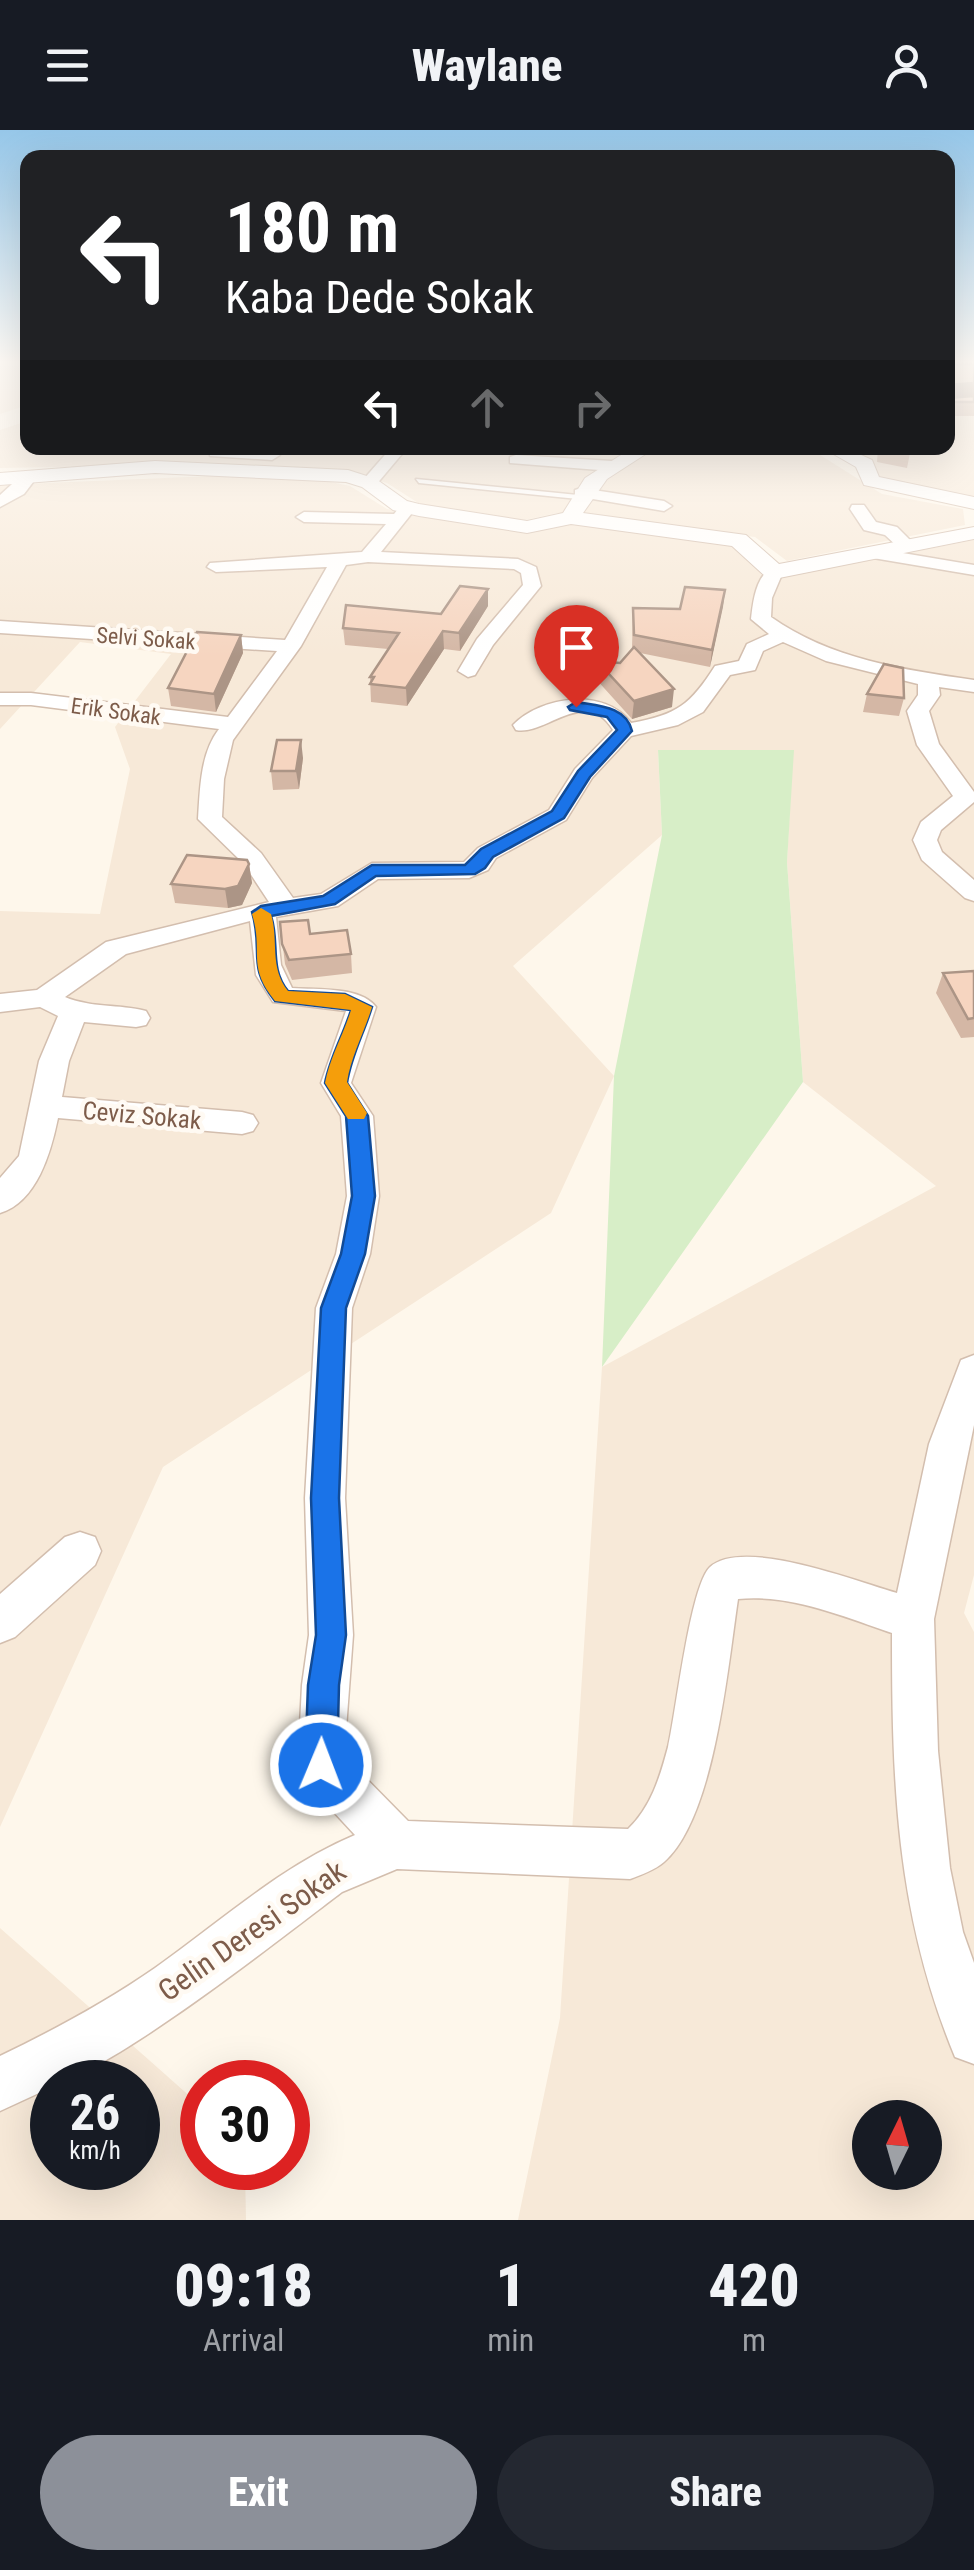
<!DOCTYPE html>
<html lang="en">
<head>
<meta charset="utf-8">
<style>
	:root { --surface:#171b24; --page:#242831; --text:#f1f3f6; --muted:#9ea1a6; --accent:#8c9099 }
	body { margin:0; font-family:"Roboto Condensed",sans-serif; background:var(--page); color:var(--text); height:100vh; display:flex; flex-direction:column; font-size:38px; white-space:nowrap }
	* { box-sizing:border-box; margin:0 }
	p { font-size:32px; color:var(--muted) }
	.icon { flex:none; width:55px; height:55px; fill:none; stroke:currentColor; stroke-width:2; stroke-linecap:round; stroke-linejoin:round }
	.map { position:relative; height:2090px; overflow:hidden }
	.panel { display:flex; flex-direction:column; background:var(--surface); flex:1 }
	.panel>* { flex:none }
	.top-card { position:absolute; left:20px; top:20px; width:935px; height:305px; border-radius:20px; box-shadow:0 10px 40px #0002; background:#202124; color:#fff; overflow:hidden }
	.needle { width:65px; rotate:5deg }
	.buttons { position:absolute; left:852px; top:1970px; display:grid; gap:20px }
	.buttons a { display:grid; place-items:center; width:90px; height:90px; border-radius:50%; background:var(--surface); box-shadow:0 10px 40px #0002; font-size:50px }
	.speed { position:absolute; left:30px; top:1930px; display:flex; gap:20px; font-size:50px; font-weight:700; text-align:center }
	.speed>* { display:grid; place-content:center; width:130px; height:130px; border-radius:50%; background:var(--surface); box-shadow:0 10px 40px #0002; line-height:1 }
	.speed small { font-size:25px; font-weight:400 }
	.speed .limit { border:15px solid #d22; background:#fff; color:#111 }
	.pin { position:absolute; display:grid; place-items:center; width:85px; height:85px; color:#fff; margin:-102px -42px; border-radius:50% 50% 50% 0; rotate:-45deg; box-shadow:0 0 10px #0007 }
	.pin .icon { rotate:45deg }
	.me { position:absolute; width:110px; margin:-55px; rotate:1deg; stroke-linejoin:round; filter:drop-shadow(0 0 8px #0008) }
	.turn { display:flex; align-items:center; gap:35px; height:210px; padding:0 40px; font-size:45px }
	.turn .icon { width:130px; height:130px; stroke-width:2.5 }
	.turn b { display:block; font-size:70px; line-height:85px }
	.lanes { display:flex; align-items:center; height:95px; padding:0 40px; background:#0003; justify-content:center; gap:50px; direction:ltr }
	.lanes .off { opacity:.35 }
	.eta { display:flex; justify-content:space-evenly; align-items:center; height:170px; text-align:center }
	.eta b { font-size:60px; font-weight:800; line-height:70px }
	.primary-button { display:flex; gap:20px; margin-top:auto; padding:20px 40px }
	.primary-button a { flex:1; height:115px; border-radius:60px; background:var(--accent); color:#fff; font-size:40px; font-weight:800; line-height:115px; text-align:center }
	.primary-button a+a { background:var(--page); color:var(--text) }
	header { display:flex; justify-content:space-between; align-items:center; height:130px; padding:0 40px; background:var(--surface); font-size:45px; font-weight:800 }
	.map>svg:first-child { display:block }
	.residential { fill:#f7e9d8; fill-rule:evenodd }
	.green { fill:#d7eec7 }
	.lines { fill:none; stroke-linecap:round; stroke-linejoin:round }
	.service-casing { stroke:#d3beae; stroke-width:3 }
	.minor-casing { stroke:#d3beae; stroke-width:3 }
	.tertiary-casing { stroke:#d3beae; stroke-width:2 }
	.service { fill:#fff; fill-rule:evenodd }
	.minor { fill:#fff; fill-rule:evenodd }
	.tertiary { fill:#fff; fill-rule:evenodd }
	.wall { fill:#d4b7a5 }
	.shaded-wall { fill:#ac9586 }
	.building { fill:#f6d5c0; stroke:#ac9586; stroke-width:2.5 }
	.route { fill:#1a73e8; stroke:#114b97; stroke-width:2.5 }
	.slow { fill:#f59e0b }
	.labels { text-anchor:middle; stroke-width:9; stroke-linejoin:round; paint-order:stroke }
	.far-street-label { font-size:22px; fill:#7d5c4a; stroke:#fffaf3 }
	.street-label { font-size:25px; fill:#7d5c4a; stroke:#fffaf3 }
	.near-street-label { font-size:30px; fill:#7d5c4a; stroke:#fffaf3 }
</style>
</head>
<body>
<header><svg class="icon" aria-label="menu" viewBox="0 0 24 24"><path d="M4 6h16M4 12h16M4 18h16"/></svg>Waylane<svg class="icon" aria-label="person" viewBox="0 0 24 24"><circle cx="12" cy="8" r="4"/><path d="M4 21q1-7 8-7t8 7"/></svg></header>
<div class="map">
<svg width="974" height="2090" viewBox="0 0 974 2090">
	<rect width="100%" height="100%" fill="#fef7eb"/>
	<path class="residential" d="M0,234L27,237L28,275L0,284Z
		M974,273V367L881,348L866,328L847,318H948V275Z
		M27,291L28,318H809L882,364L963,379L965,395L787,431L755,407L557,383L525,390L423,376L387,353L333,339L238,334L0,338V300Z
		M236,345L321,350L350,356L387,379L445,388L536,401L572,392L730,413L786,446L974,410V1445L964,1483L974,1502V2090H518L560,1888L602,1237L936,1056L803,952L787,732L793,620L658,621L662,705L513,836L614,946L551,1083L163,1337L0,1697V781L100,784L130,639L115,597L171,524L80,512L0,599V355ZM870,1988H925V2042H870Z
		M0,1798L202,1977V2038H245L246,2090H0ZM52,1952H138V2038H52Z"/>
	<path class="green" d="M658,620H794L787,732L803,952L602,1237L614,946L662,705Z"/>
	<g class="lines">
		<defs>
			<path id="service" d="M416,349L578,365L582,367L578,369L419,353Z"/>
			<path id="minor" d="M215,318L272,320L280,325L272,330L210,326V320Z
				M391,318H407L375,356H363V350Z
				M516,325L612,331L620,336L612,341L510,333V327Z
				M23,344L37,347L24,364L0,377V365Z
				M581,358L664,371L672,376L664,381L575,366V360Z
				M402,374L416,378L381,422L518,429L536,437L541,456L493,515L475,545L468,547L458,541L477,509L523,455L521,443L514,439L368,432L346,435L301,516L233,610L224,649L222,687L261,723L293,768L321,764L372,733L464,732L478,718L549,680L575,639L613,600C586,555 546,606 516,600L513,595C541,566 605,557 631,593C677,585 691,574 715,536L739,531L747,514L769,504L751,489C753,471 756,444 774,437L783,442L772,468L771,487C830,529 904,540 974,550V562L939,557L940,565L929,581L939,614L974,662V672L941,700L937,710L942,722L974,750V771L965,768L922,730L913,710L921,692L953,666L917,615L907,581L918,565V554L826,531L783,512L763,521L755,540L730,545L703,582L678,595L631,606L592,648L566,690L496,728L488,740L469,748L378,749L338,776L276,787L281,835L292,858C317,860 360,856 376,877L351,953L373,986L379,1066L370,1124L352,1178L345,1368L353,1505L344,1626L408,1691L628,1699C651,1677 660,1647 668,1617C676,1583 690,1456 710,1437C744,1407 858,1452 897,1463L929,1314L961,1230L974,1225V1295L934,1489L938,1621L950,1738L963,1802L974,1833V1934L955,1927C896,1784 892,1655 892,1503C842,1486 791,1464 738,1469C728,1535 715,1687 664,1732C655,1740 641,1745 630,1749L397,1739L342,1762C294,1798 100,1952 52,1952V1957L0,1981V1926C54,1900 106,1872 155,1838C220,1792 281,1736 355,1705L305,1651L298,1635L302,1555L309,1505L305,1368L316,1178L336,1124L347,1066L341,986L321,953L346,881L273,872L256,845L250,791L126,824L65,867C91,878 119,874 146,881L150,888L146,895L136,897L84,892L69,931L62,967L242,982L253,985L258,993L253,1001L242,1004L58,988C51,1022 37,1072 0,1083V1048L19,1026L39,931L58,886L40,877L0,882V864L37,860L106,812L269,772L244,734L198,689C200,659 200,624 219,599L31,575H0V563H31L228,587L277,521L0,503V491L285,510L327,437L216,442L207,437L210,433L362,422L386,394L304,392L296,387L304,382L394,384Z
				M852,375H864L876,392L897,397L915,415L912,419H900L885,405L864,400L850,379Z
				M879,419L974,435V445L873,428L870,424Z
				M80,1402L95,1407L101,1421L95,1435L15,1507L0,1513V1464L65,1407Z"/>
			<path id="tertiary" d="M632,318H655L607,349L583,383L746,405L779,434L974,397V409L774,449L766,447L732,416L571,394L527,403L419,386L393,380L362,357L346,352L155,343L0,355V343L155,331L348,340L376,349L407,371L419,374L527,391L563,383L585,348Z
				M823,318H846L872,330L879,347L974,367V379L864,355L856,337Z"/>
		</defs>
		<use href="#service" class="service-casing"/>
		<use href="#minor" class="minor-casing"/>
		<use href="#tertiary" class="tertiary-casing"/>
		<use href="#service" class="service"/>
		<use href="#minor" class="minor"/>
		<use href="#tertiary" class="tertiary"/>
	</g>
	<path class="wall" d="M948,234H974V286H948Z
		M878,318H911L907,338L877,332Z
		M725,460L710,537L640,523L672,577L632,589L595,548L597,531L620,533L632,519L633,478L680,479Z
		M488,476L460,521L444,519L407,576L371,572L370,547L388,519L345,515L343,498Z
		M241,505L243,523L216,582L171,576L168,558Z
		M867,564L904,568L899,586L863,582Z
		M303,628L299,659L273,660L271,641Z
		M249,734L252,753L242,775L228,778L175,773L171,754Z
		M280,792L310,804L351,824L352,843L292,850L285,834Z
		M974,841V907L961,908L936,863L943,843Z"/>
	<path class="shaded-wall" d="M974,253V266L948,268V255Z
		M488,459V476L460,521L459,503Z
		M725,460L723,477L710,537L712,520Z
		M443,501L444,519L407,576L406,558Z
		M241,505L243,523L216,582L214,564Z
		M674,559L672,577L632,589L634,571Z
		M301,610L303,628L299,659L296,641Z
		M249,734L252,753L242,775L228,778L225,759Z"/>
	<path class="building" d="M948,234H974V253L948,255L949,268L974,266V272H949L948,270Z
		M460,456L488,459L459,503L443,501L406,558L370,554L374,547H370L399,503L343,498L346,475L441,484Z
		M685,457L725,460L712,520L634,505L633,478L680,479Z
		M197,502L241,505L214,564L168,558Z
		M634,517L674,559L634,571L597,531L620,533Z
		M884,534L903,538L904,568L867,564Z
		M277,610H301L296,641H271Z
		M187,725L247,730L249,734L238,756L225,759L171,754Z
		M308,790L310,804L347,800L351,824L289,830L282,814L280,792Z
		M974,841V888L968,889L943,843Z"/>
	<linearGradient id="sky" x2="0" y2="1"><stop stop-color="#96c7e9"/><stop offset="0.44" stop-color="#fffbf6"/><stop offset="1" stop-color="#fffbf6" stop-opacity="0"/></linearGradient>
	<rect width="974" height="527" fill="url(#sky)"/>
	<path class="route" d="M576,572C598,576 626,576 632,601L590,647L564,688L493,727L485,738L475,744L376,746L335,774L271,786C280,813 269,838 288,861L345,864L372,877C364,903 351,926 347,953L368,986L375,1066L365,1124L346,1178L339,1368L346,1505L339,1555L337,1635L332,1646L321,1651L309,1646L305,1635L308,1555L316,1505L311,1368L321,1178L341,1124L352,1066L346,986L325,953C330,927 343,906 351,880L275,871C246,835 264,822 252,782L261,776L323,766L372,735H465L481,719L552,681L578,641L617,600L607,587L570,580L568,577Z"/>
	<path class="slow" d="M261,778L271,784C279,811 269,837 288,861L345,864L372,877C364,903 351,926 347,952L367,983L364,989H348L325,953C330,927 343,906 351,880L275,871C246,835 264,823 252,784Z"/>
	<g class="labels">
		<g class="far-street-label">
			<text transform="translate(146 508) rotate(4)" y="8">Selvi Sokak</text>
			<text transform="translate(116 581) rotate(8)" y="8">Erik Sokak</text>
		</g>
		<g class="street-label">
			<text transform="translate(142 985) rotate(5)" y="9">Ceviz Sokak</text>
		</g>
		<g class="near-street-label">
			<text transform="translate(252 1801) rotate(-35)" y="10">Gelin Deresi Sokak</text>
		</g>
	</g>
</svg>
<div class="buttons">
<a><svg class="needle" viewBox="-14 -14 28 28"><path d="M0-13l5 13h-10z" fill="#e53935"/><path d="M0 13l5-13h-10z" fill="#9ea1a6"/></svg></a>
</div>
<div class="speed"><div>26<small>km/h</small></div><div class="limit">30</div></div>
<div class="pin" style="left:576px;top:577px;background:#d93025"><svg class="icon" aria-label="arrive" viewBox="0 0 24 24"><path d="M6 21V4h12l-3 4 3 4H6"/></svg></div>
<svg class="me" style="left:321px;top:1635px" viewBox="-20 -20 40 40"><circle r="17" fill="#1a73e8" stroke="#fff" stroke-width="3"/><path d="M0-11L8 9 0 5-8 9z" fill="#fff"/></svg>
<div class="top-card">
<div class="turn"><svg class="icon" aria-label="left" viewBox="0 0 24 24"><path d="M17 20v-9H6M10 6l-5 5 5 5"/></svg><div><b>180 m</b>Kaba Dede Sokak</div></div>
<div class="lanes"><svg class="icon" aria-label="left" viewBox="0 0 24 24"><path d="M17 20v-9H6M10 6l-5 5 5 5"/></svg><svg class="icon off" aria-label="ahead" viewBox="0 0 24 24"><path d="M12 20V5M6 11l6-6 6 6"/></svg><svg class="icon off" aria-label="right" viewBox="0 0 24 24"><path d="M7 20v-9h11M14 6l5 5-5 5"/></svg></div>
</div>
</div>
<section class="panel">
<div class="eta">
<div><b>09:18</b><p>Arrival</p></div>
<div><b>1</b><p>min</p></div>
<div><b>420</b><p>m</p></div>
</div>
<div class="primary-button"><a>Exit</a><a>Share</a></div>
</section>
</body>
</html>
